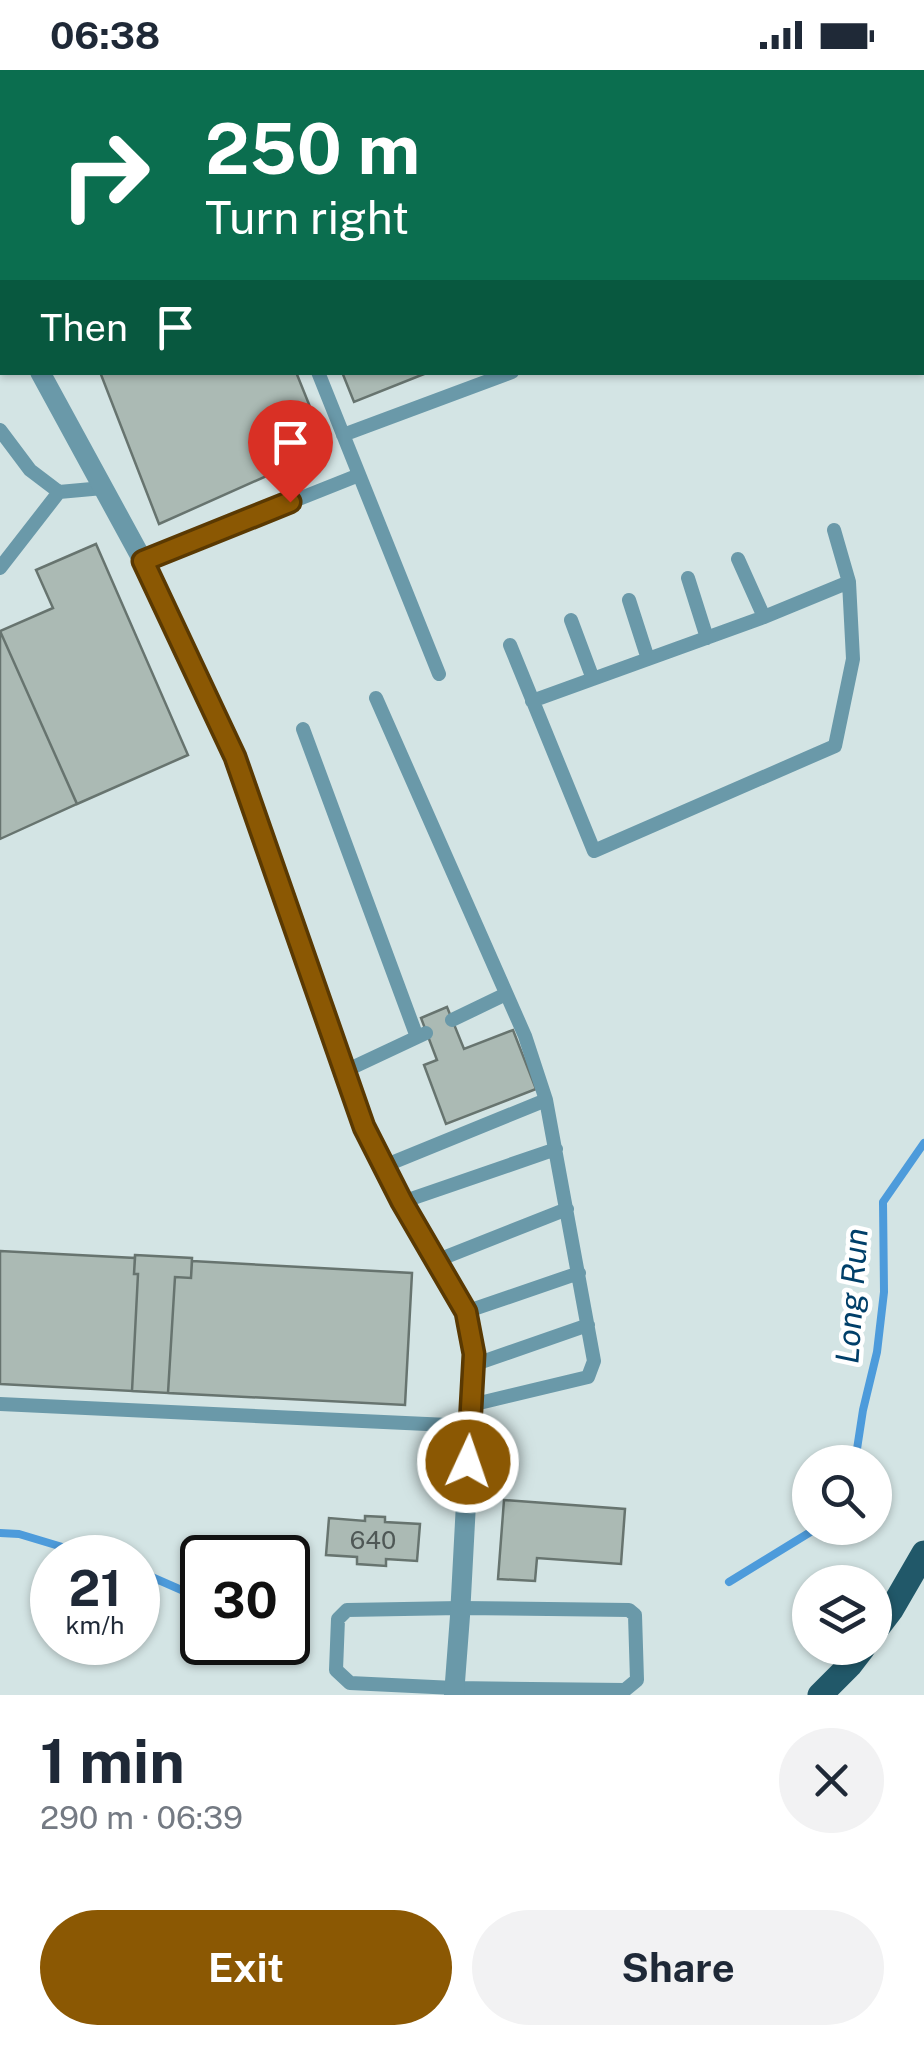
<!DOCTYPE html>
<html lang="en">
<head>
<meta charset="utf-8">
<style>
	:root { --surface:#fff; --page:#f2f2f3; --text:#1f2937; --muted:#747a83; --accent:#8b5803 }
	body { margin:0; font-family:"Public Sans",sans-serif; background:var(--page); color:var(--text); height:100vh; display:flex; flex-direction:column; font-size:38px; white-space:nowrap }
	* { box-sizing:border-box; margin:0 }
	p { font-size:32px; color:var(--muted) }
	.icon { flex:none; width:55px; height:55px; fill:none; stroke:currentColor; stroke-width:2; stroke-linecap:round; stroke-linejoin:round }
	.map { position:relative; height:1625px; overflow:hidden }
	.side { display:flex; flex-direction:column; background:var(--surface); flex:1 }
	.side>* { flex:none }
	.guide { position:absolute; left:0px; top:0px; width:925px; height:305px; box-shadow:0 2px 8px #0004; background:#0b6e4f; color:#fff; overflow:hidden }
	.tools { position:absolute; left:792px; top:1375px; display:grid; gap:20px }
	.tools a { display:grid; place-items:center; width:100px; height:100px; border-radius:50%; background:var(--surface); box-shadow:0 2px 8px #0004; font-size:50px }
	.speed { position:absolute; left:30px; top:1465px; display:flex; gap:20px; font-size:50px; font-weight:700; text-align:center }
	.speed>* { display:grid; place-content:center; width:130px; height:130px; border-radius:50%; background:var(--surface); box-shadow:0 2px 8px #0004; line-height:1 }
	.speed small { font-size:25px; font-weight:400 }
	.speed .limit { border:5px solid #111; border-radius:15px; background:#fff; color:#111 }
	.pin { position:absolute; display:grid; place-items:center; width:85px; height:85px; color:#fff; margin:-102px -42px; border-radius:50% 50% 50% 0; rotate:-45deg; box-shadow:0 0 10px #0007 }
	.pin .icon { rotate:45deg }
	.me { position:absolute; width:110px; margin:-55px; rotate:3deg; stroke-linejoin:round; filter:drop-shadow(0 0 8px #0008) }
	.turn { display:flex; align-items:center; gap:35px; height:210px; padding:0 40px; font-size:45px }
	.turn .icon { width:130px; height:130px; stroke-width:2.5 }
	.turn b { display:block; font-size:70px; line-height:85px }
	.then { display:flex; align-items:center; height:95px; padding:0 40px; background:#0003; gap:20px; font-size:38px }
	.round { display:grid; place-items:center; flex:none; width:105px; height:105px; border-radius:52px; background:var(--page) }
	.overview { display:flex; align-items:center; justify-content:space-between; height:170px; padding:0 40px }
	h1 { font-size:60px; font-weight:700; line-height:75px }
	.cta { display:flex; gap:20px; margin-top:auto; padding:20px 40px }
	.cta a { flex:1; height:115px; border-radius:60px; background:var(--accent); color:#fff; font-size:40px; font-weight:700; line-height:115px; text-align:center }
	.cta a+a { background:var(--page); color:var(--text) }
	.status { display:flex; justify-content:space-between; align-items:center; height:70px; padding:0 50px; background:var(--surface); direction:ltr }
	.status svg { height:28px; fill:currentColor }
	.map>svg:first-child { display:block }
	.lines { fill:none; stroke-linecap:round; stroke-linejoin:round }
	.stream { stroke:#4d9bdb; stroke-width:8 }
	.building { fill:#abbab4; stroke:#67746f; stroke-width:2.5 }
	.service { stroke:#6a99a9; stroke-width:14 }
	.minor { stroke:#6a99a9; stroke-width:20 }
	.primary { stroke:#215869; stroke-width:25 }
	.route-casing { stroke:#5a3902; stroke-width:25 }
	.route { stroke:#8b5803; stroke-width:18 }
	.labels { text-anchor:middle; stroke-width:9; stroke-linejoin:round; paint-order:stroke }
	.number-label { font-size:25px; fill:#4f5856 }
	.water-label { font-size:32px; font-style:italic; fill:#003f69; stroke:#fff }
</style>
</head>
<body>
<div class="status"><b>06:38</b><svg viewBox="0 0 49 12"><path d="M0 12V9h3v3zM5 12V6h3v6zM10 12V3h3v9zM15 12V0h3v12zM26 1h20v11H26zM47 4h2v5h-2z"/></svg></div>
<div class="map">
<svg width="924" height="1625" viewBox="0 0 924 1625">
	<rect width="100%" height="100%" fill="#d3e4e4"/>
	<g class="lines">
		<path class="stream" d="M855,1392L863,1340L877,1282L884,1222L883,1132L924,1073
			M0,1463L19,1464L99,1488
			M138,1501L202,1529
			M729,1512L817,1458"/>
	</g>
	<path class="building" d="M224,0H526L527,2H225Z
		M100,302H296L327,379L159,454Z
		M342,302H429L354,332Z
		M96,474L188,685L77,734L0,561L53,538L36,500Z
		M0,561L77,734L0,769Z
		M447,937L464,979L513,960L536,1019L446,1054L424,995L437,990L421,948Z
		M0,1181L135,1188L134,1204H138L132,1321L0,1314Z
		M135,1185L192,1188L191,1208L175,1207L168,1323L132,1321L138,1204H134Z
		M192,1191L412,1203L405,1335L168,1323L175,1207L191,1208Z
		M504,1430L625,1439L621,1494L537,1488L535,1511L498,1509Z
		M365,1446L385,1447V1452L420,1454L417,1491L386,1489V1496L357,1494V1487L326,1485L329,1448L365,1451Z"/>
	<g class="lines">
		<path class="service" d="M197,0L198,2
			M621,0L623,2
			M0,235L2,234
			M318,302L439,604
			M0,360L30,400L59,422L103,418
			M343,365L512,302
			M738,489L764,547
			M143,491L359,405
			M0,498L59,422
			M688,508L707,568
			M629,530L648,589
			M571,550L593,609
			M510,575L594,781L835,676L853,589L849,512L834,460
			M376,628L525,966L546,1030L594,1291L588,1307L471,1335
			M532,631L764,547L849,512
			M303,659L417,967
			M452,950L506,924
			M345,1001L426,963
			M384,1096L546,1030
			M402,1132L556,1079
			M438,1190L567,1139
			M465,1242L579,1203
			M473,1295L588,1255
			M0,1334L470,1356
			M460,1538L629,1540L635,1545L637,1610L625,1620L454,1618L350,1613L336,1600L338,1549L347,1540Z"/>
		<path class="minor" d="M0,191L2,198
			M40,302L143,491L235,687L364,1057L402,1132L433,1182L465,1242L474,1283L460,1546L454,1625"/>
		<path class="primary" d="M875,1561L891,1540L924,1483
			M820,1625L850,1595L863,1578"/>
	</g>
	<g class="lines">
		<defs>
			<path id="route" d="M290,432L143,491L235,687L364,1057L402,1132L466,1242L474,1284L468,1392"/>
		</defs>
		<use href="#route" class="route-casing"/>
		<use href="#route" class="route"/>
	</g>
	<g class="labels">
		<g class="number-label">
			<text x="373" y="1479">640</text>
		</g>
		<g class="water-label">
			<text transform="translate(852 1226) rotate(-86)" y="11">Long Run</text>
		</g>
	</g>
</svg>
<div class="tools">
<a><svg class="icon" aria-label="search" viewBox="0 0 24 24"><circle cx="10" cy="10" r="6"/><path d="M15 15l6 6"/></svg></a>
<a><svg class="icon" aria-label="layers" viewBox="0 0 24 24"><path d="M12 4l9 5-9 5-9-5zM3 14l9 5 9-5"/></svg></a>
</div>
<div class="speed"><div>21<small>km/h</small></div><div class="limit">30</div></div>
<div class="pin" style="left:290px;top:432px;background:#d93025"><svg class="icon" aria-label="arrive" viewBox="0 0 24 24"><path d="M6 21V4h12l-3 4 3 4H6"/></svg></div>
<svg class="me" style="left:468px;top:1392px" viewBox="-20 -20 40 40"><circle r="17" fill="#8b5803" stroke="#fff" stroke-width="3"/><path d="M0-11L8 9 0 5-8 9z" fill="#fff"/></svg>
<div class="guide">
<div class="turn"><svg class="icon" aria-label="right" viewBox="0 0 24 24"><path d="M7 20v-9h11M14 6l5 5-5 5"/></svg><div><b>250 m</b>Turn right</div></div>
<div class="then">Then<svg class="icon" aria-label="arrive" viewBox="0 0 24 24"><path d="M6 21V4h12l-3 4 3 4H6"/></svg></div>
</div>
</div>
<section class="side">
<div class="overview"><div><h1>1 min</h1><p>290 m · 06:39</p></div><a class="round"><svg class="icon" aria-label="close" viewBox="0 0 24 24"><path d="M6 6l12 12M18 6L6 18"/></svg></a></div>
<div class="cta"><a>Exit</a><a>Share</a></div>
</section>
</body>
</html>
